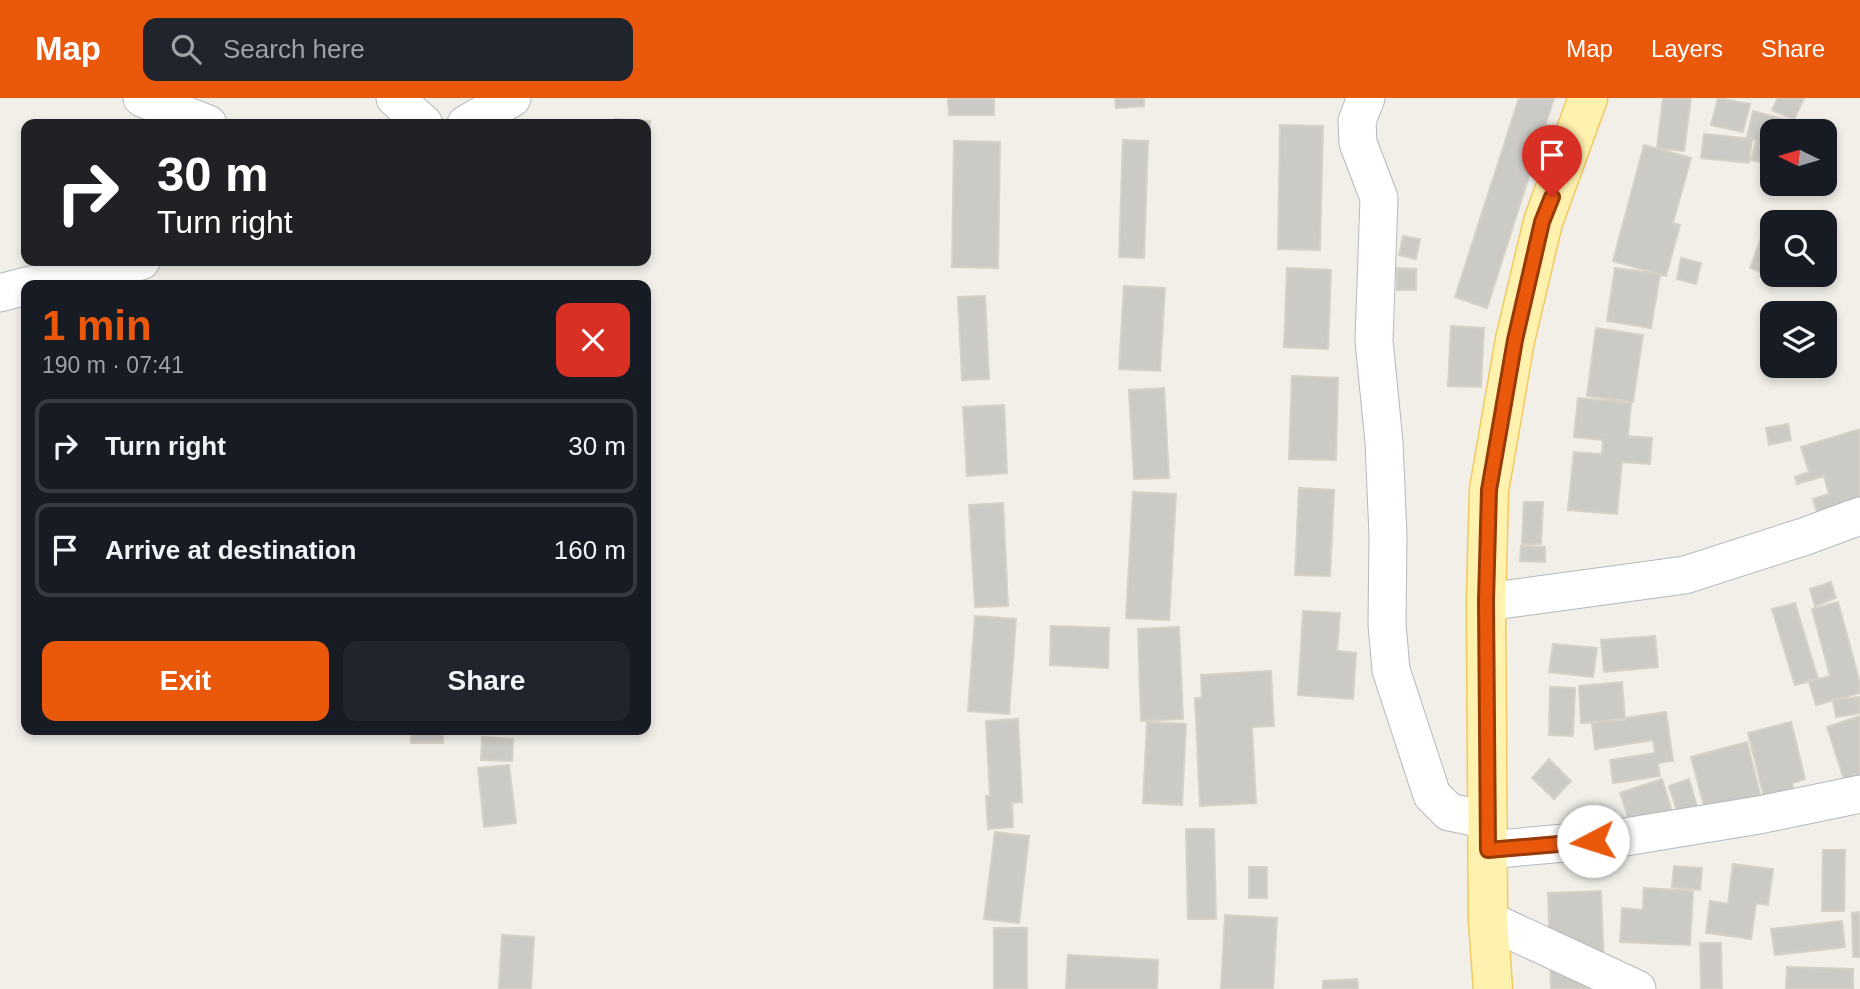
<!DOCTYPE html>
<html lang="en">
<head>
<meta charset="utf-8">
<style>
	:root { --surface:#171b24; --page:#20242c; --text:#f1f3f6; --muted:#9ea1a6; --line:#363941; --accent:#ea580c }
	body { margin:0; font-family:Arial,sans-serif; background:var(--page); color:var(--text); height:100vh; display:flex; flex-direction:column; font-size:26px; white-space:nowrap }
	* { box-sizing:border-box; margin:0 }
	p { font-size:23px; color:var(--muted) }
	.icon { flex:none; width:38px; height:38px; fill:none; stroke:currentColor; stroke-width:2; stroke-linecap:round; stroke-linejoin:round }
	.map { position:relative; flex:1; overflow:hidden }
	.panel { position:absolute; left:21px; top:182px; width:630px; height:455px; display:flex; flex-direction:column; background:var(--surface); border-radius:14px; box-shadow:0 4px 10px #0003 }
	.panel>* { flex:none }
	.top-card { position:absolute; left:21px; top:21px; width:630px; height:147px; border-radius:14px; box-shadow:0 4px 10px #0003; background:#202124; color:#fff; overflow:hidden }
	.needle { width:46px; rotate:275deg }
	.fabs { position:absolute; left:1760px; top:21px; display:grid; gap:14px }
	.fabs a { display:grid; place-items:center; width:77px; height:77px; border-radius:14px; background:var(--surface); box-shadow:0 4px 10px #0003; font-size:35px }
	.pin { position:absolute; display:grid; place-items:center; width:60px; height:60px; color:#fff; margin:-72px -30px; border-radius:50% 50% 50% 0; rotate:-45deg; box-shadow:0 0 7px #0007 }
	.pin .icon { rotate:45deg }
	.me { position:absolute; width:77px; margin:-38px; rotate:265deg; stroke-linejoin:round; filter:drop-shadow(0 0 5px #0008) }
	.turn { display:flex; align-items:center; gap:24px; height:147px; padding:0 21px; font-size:32px }
	.turn .icon { width:91px; height:91px; stroke-width:2.5 }
	.turn b { display:block; font-size:49px; line-height:60px }
	.round { display:grid; place-items:center; flex:none; width:74px; height:74px; border-radius:14px; background:var(--page) }
	.headline { display:flex; align-items:center; justify-content:space-between; height:119px; padding:0 21px }
	h1 { font-size:42px; font-weight:700; line-height:52px; color:var(--accent) }
	.cta { display:flex; gap:14px; margin-top:auto; padding:14px 21px }
	.cta a { flex:1; height:80px; border-radius:14px; background:var(--accent); color:#fff; font-size:28px; font-weight:700; line-height:80px; text-align:center }
	.cta a+a { background:var(--page); color:var(--text) }
	ul { padding:0; list-style:none }
	li { display:flex; align-items:center; gap:21px; height:94px; margin:0 14px 10px; padding:0 7px; border:4px solid var(--line); border-radius:14px }
	li div { flex:1 }
	li b { display:block; font-size:26px }
	li em { font-style:normal }
	header { display:flex; align-items:center; gap:42px; box-sizing:border-box; height:98px; padding:0 35px; background:var(--accent); color:#fff }
	header strong { font-size:33px }
	nav { display:flex; gap:38px; margin-inline-start:auto; font-size:24px }
	.search { width:490px; height:63px; background:var(--page); display:flex; align-items:center; gap:18px; box-sizing:border-box; padding:0 24px; border-radius:14px; color:var(--muted); font-size:26px }
	.map>svg:first-child { display:block }
	.building { fill:#cccac5; stroke:#d6d1c6; stroke-width:2 }
	.lines { fill:none; stroke-linecap:round; stroke-linejoin:round }
	.minor-casing { stroke:#b5b8bc; stroke-width:39 }
	.major-casing { stroke:#f2c960; stroke-width:41 }
	.minor { stroke:#fff; stroke-width:37 }
	.major { stroke:#fff2af; stroke-width:38 }
	.route-casing { stroke:#983908; stroke-width:18 }
	.route { stroke:#ea580c; stroke-width:12 }
</style>
</head>
<body>
<header>
<strong>Map</strong>
<div class="search"><svg class="icon" aria-label="search" viewBox="0 0 24 24"><circle cx="10" cy="10" r="6"/><path d="M15 15l6 6"/></svg>Search here</div>
<nav><a>Map</a><a>Layers</a><a>Share</a></nav>
</header>
<div class="map">
<svg width="1860" height="891" viewBox="0 0 1860 891">
	<rect width="100%" height="100%" fill="#f1efe8"/>
	<path class="building" d="M948,0H994V17H949Z
		M1115,0H1144V8L1116,10Z
		M1519,0H1554L1487,210L1455,199Z
		M1663,0H1691L1684,53L1657,50Z
		M1718,0L1750,6L1743,34L1711,27Z
		M1778,0H1804L1794,22L1772,12Z
		M1753,13L1787,22L1784,33H1773V67L1751,62L1756,42L1747,39Z
		M614,21L650,23L646,107V26H613Z
		M1280,27L1323,28L1320,152L1278,151Z
		M1704,36L1752,41L1749,65L1701,60Z
		M1123,42L1148,43L1144,160L1119,159Z
		M954,43L1000,44L998,170L952,169Z
		M1644,47L1691,60L1673,125L1680,127L1666,178L1613,163Z
		M1767,74H1773V86H1818L1817,96L1766,94Z
		M1766,127L1773,130V177H1783L1781,182L1750,170Z
		M1403,138L1420,141L1416,161L1399,157Z
		M1681,160L1701,165L1696,186L1677,181Z
		M1287,170L1331,172L1328,251L1284,249Z
		M1397,170L1416,171V192H1397Z
		M1615,170L1660,176L1651,230L1607,223Z
		M1124,188L1165,190L1160,273L1119,271Z
		M985,198L989,281L962,282L958,199Z
		M1451,228L1484,230L1481,289L1448,288Z
		M1596,230L1643,237L1633,304L1587,298Z
		M1292,278L1338,280L1336,362L1289,361Z
		M1164,290L1169,380L1134,381L1129,292Z
		M1578,300L1631,305L1628,338L1652,340L1650,366L1622,364L1617,416L1568,412L1574,354L1602,356L1603,342L1574,339Z
		M1004,307L1007,375L967,378L963,309Z
		M1788,326L1791,342L1769,347L1766,330Z
		M1860,331V419L1822,431L1813,401L1829,396L1824,378L1797,386L1795,379L1809,374L1801,349Z
		M1299,390L1334,392L1330,478L1295,477Z
		M1133,394L1176,396L1169,522L1126,520Z
		M1524,404H1543L1541,446H1522Z
		M1003,405L1008,508L975,509L969,407Z
		M1521,448L1545,449V464L1520,463Z
		M1831,484L1836,500L1815,508L1810,491Z
		M1838,504L1860,585V595L1816,607L1809,584L1830,578L1812,511Z
		M1795,505L1818,581L1795,587L1772,511Z
		M1303,513L1340,515L1337,553L1356,555L1353,601L1298,597Z
		M975,518L1016,521L1009,616L968,613Z
		M1051,528L1109,530L1108,570L1050,567Z
		M1179,529L1183,621L1141,623L1138,531Z
		M1655,538L1658,569L1604,574L1601,542Z
		M1553,546L1597,550L1593,579L1549,574Z
		M1271,573L1274,628L1252,629L1256,705L1200,708L1195,600H1202L1201,577Z
		M1622,584L1625,622L1581,625L1579,588Z
		M1550,589L1575,590L1573,638L1549,637Z
		M1859,599L1860,615L1836,619L1833,602Z
		M1666,614L1673,663L1658,665L1660,678L1613,685L1610,662L1655,655L1653,642L1595,651L1592,625Z
		M1860,618V686L1847,691L1827,629Z
		M1018,621L1022,704L1012,705L1013,729L988,731L986,698H990L986,623Z
		M1147,624L1186,626L1182,707L1143,705Z
		M1791,624L1805,681L1792,685L1798,711L1769,719L1748,635Z
		M411,632H443V645H411Z
		M482,639L513,641L512,663L481,662Z
		M1747,644L1762,704L1707,719L1691,659Z
		M1549,661L1571,683L1554,701L1532,680Z
		M509,667L516,725L484,729L478,670Z
		M1662,681L1678,733L1629,722L1620,695Z
		M1689,681L1702,726L1683,732L1669,688Z
		M1186,731H1214L1216,821H1188Z
		M995,734L1029,738L1019,825L984,821Z
		M1823,752H1845L1844,813H1822Z
		M1733,766L1773,771L1768,807L1756,805L1751,841L1706,835L1710,803L1728,806Z
		M1674,768L1702,770L1700,792L1672,789Z
		M1249,769H1267V800H1249Z
		M1644,790L1693,793L1690,847L1620,844L1622,810L1643,812Z
		M1601,793L1605,891H1551L1548,795Z
		M1860,814V859H1853L1852,815Z
		M1225,817L1277,820L1273,891H1221Z
		M1842,823L1845,849L1775,857L1771,831Z
		M994,830H1027V891H994Z
		M502,837L534,839L531,891H499Z
		M1700,845H1721L1722,891H1701Z
		M1068,857L1158,862L1157,891H1066Z
		M1787,869L1853,871V891H1786Z
		M1357,881L1358,891H1323V883Z"/>
	<g class="lines">
		<defs>
			<path id="minor" d="M142,0L208,26
				M395,0L424,26
				M1366,0L1357,23L1358,45L1379,100L1374,243L1384,344L1388,438L1387,526L1391,572L1432,697L1449,714L1488,722
				M466,26L512,0
				M31,187L141,163
				M0,195L26,188
				M1486,504L1685,477L1806,438L1860,418
				M1488,752L1619,740L1759,717L1860,696
				M1488,822L1637,891"/>
			<path id="major" d="M1493,891L1488,822L1486,504L1489,392L1515,242L1543,124L1588,0"/>
		</defs>
		<use href="#minor" class="minor-casing"/>
		<use href="#major" class="major-casing"/>
		<use href="#minor" class="minor"/>
		<use href="#major" class="major"/>
	</g>
	<g class="lines">
		<defs>
			<path id="route" d="M1552,99L1542,124L1515,242L1489,392L1486,503L1488,752L1593,743"/>
		</defs>
		<use href="#route" class="route-casing"/>
		<use href="#route" class="route"/>
	</g>
</svg>
<div class="fabs">
<a><svg class="needle" viewBox="-14 -14 28 28"><path d="M0-13l5 13h-10z" fill="#e53935"/><path d="M0 13l5-13h-10z" fill="#9ea1a6"/></svg></a>
<a><svg class="icon" aria-label="search" viewBox="0 0 24 24"><circle cx="10" cy="10" r="6"/><path d="M15 15l6 6"/></svg></a>
<a><svg class="icon" aria-label="layers" viewBox="0 0 24 24"><path d="M12 4l9 5-9 5-9-5zM3 14l9 5 9-5"/></svg></a>
</div>
<div class="pin" style="left:1552px;top:99px;background:#d93025"><svg class="icon" aria-label="arrive" viewBox="0 0 24 24"><path d="M6 21V4h12l-3 4 3 4H6"/></svg></div>
<svg class="me" style="left:1593px;top:743px" viewBox="-20 -20 40 40"><circle r="19" fill="#fff"/><path d="M0-13L10 11 0 6-10 11z" fill="#ea580c"/></svg>
<div class="top-card">
<div class="turn"><svg class="icon" aria-label="right" viewBox="0 0 24 24"><path d="M7 20v-9h11M14 6l5 5-5 5"/></svg><div><b>30 m</b>Turn right</div></div>
</div>
<section class="panel">
<div class="headline"><div><h1>1 min</h1><p>190 m · 07:41</p></div><a class="round" style="background:#d93025;color:#fff"><svg class="icon" aria-label="close" viewBox="0 0 24 24"><path d="M6 6l12 12M18 6L6 18"/></svg></a></div>
<ul>
<li><svg class="icon" aria-label="right" viewBox="0 0 24 24"><path d="M7 20v-9h11M14 6l5 5-5 5"/></svg><div><b>Turn right</b></div><em>30 m</em></li>
<li><svg class="icon" aria-label="arrive" viewBox="0 0 24 24"><path d="M6 21V4h12l-3 4 3 4H6"/></svg><div><b>Arrive at destination</b></div><em>160 m</em></li>
</ul>
<div class="cta"><a>Exit</a><a>Share</a></div>
</section>
</div>
</body>
</html>
